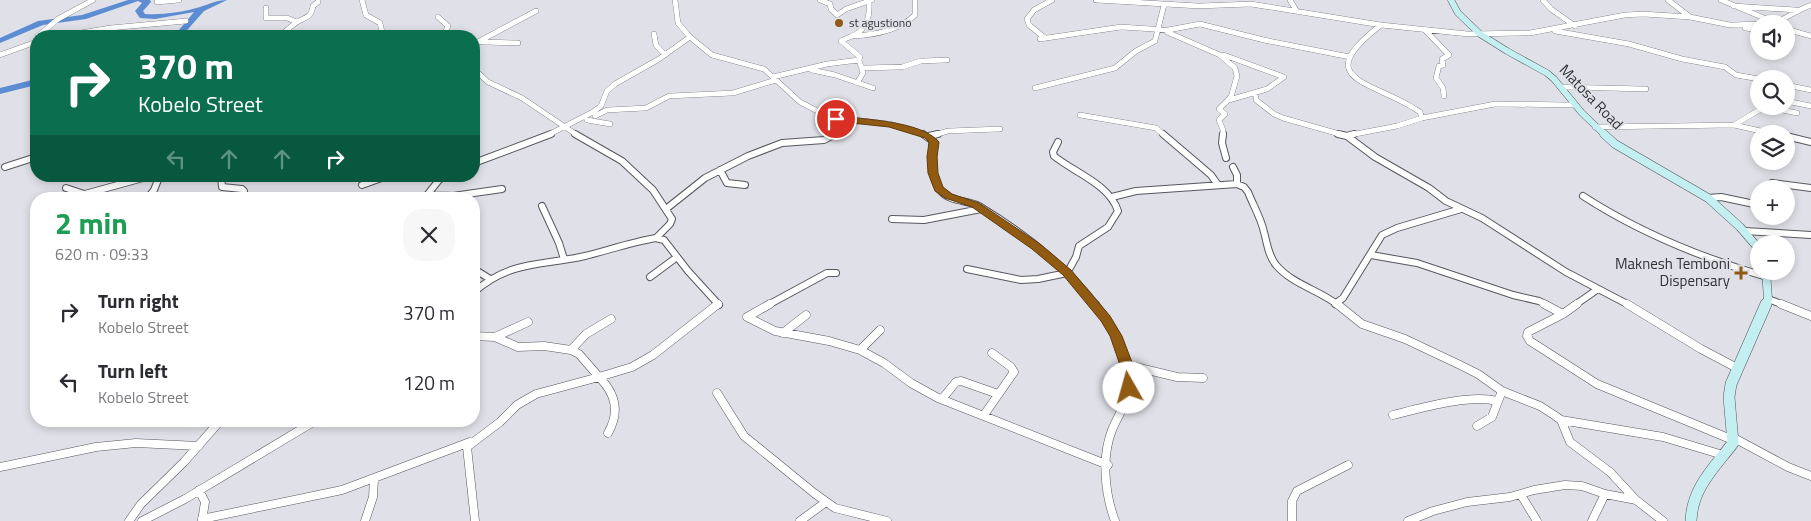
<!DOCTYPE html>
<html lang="en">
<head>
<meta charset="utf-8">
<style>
	:root { --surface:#fff; --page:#f7f7f7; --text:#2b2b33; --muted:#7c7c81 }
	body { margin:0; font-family:"Titillium Web",sans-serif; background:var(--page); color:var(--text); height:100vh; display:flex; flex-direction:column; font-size:19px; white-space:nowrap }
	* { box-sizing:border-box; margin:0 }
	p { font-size:16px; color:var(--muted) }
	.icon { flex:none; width:28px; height:28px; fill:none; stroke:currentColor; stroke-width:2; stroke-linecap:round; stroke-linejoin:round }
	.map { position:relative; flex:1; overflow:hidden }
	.sheet { position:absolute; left:30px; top:192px; width:450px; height:235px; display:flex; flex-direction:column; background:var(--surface); border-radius:20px; box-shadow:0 2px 8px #0003 }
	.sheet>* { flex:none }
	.banner { position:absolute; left:30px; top:30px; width:450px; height:152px; border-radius:20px; box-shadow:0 2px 8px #0003; background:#0b6e4f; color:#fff; overflow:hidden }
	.fabs { position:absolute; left:1750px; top:15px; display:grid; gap:10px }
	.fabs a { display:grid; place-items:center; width:45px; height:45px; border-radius:50%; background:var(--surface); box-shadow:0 2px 8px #0003; font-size:25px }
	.pin { position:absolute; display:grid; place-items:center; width:42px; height:42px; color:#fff; margin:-21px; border:2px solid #fff; border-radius:50%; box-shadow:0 1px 5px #0007 }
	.me { position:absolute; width:55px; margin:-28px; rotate:353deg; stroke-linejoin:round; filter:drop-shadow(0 0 4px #0008) }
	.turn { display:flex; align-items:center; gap:18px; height:105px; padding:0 25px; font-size:22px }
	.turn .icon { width:65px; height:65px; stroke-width:2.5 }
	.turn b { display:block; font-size:35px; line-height:42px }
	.lanes { display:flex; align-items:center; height:48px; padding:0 25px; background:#0003; justify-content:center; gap:25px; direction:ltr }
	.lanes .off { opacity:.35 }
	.round { display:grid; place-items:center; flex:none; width:52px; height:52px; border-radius:20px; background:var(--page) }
	.summary { display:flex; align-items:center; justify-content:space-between; height:85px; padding:0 25px }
	h1 { font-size:30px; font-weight:700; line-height:38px; color:#1e9e55 }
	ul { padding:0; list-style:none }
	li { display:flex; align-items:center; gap:15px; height:70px; padding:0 25px }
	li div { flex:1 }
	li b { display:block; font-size:19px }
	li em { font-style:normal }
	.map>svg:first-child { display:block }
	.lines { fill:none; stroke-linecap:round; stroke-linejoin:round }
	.river { fill:#5c8dd3; fill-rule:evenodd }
	.street-far2-casing { stroke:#57575e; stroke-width:5.5 }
	.street-far1-casing { stroke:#57575e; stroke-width:8 }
	.street-casing { stroke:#57575e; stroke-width:9 }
	.secondary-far2-casing { stroke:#57575e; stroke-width:7 }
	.secondary-far1-casing { stroke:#57575e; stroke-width:9 }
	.secondary-casing { stroke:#57575e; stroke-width:12 }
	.street-far2 { stroke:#fff; stroke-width:5 }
	.street-far1 { stroke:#fff; stroke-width:6 }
	.street { stroke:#fff; stroke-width:8 }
	.secondary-far2 { stroke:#c4eff1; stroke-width:6 }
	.secondary-far1 { stroke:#c4eff1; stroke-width:8 }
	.secondary { stroke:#c4eff1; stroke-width:11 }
	.route { fill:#915a12; stroke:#5e3a0c }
	.poi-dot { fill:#915a12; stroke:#e0e0e8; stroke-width:2 }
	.labels { text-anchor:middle; stroke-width:4; stroke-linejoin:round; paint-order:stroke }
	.far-poi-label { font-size:12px; fill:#323235; stroke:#e0e0e8; text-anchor:start }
	.street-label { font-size:15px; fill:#323235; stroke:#e0e0e8 }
	.poi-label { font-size:15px; fill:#323235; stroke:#e0e0e8; text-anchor:end }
</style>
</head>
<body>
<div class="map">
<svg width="1811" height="521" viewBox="0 0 1811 521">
	<rect width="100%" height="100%" fill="#e0e0e8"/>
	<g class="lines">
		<path class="river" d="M128,0H150L151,2L143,11L145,14C162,15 184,12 200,7C210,4 216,0 227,0L204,11L182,36H174L194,12L155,19L140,18L135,11L142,3L138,1L86,19L43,25L0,43V38L38,21L82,15Z
			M36,79V85L0,94V88Z"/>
		<defs>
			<path id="street-far2" d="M158,0L157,2L179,0
				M362,0L366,15L380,23L383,36
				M675,0L678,23L690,37L712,55L764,69L800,102L829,117L890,124L926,135
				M820,0L830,4L831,9L837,15L846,9L872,0
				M1096,0L1199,6L1251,4L1381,25L1468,34L1530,33L1625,15L1643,14L1690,17L1730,25L1759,24
				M1290,0L1296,10
				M1543,0L1551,9L1575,26
				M1668,0L1690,17
				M1721,0L1776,23
				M1734,6L1796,10
				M266,8V18H287L297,22
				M438,17L448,26L444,36
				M1773,24C1787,18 1797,10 1811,5
				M1745,28L1759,30
				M1786,29L1811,36
				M1425,30L1449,55L1442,59L1443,65L1439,66L1436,78L1443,88L1444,96
				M1555,31L1629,44L1682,59L1725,67L1736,75L1759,79
				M1167,32L1220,55L1235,68L1237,76L1231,97L1219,109L1225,114L1219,120L1223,130V135
				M654,34L656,45L665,55
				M38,36L58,19L93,0
				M63,36L110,28L186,21
				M280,36C285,32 291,26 297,22C306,17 311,18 313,6L318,2
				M853,36C874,35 900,30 915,15V0
				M1045,38L1029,25L1027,19L1034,10L1052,0
				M1040,39L1121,27L1168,30L1200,24L1264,40L1350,57
				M481,42L518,43
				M474,44L536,11
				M0,55L36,42
				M1224,55L1284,77L1267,89L1229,100
				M862,68L902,67L921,61L947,60
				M474,69L488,82L522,98L577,135
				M812,70L835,75L873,88
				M773,77L827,64L859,60
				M857,83L863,73L859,60L860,57L841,41C846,38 851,37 856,34C868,27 870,13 869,1
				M1786,85L1811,90
				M1560,87L1646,89
				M1035,88L1115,68L1136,51L1155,41L1164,5
				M1256,93V100L1274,114L1283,118L1343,135
				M1786,101L1811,106
				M1766,107L1797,113
				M1080,115L1156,128L1164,135
				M595,116L607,110L646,108L669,96L733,93L776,80
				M1422,118L1495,104L1574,105
				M587,120L610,124
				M1734,125L1774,134
				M1595,127L1734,125L1766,106
				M548,135L593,112L601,106L607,91L615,84L659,59L690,37
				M833,135L856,122
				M934,135L948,131L1000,129
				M1350,135L1397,126L1422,118L1420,112L1412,107C1366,80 1312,78 1381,25"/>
			<path id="street-far1" d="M575,134L622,161L653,190L672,219L670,224L656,238
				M923,134L934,142C934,158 929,176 940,190C949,202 967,200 979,206C1022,232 1065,265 1096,305
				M1163,134L1211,175L1218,185
				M1223,134L1222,143L1226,158
				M1338,134L1347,136
				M1354,134L1347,136L1375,157L1429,188L1446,201L1482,218L1566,272L1629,305
				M1772,134H1774
				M929,136L938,134
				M1786,136L1811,142
				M474,163L551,134
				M5,167L36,157
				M1233,167L1237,175V184L1244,187L1248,192C1253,205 1261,218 1264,232C1267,243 1268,255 1276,265C1292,284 1319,290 1338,305
				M720,170L727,183L745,185
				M221,176L222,187L242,189L244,191L243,199
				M403,176H408
				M362,185L387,176
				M66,188L99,199
				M1771,189L1772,183L1811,188
				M85,194L150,176
				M429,195L453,196L502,189
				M1583,196C1640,233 1702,258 1767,277
				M1112,197L1136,191L1237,184
				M1708,198L1721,197L1759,205
				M147,199L154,190L158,180L154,176
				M424,199L439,180L445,176
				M542,206L559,243L564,259
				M666,209L705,178L748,156L782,143L824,140L835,134
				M892,219L924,220L981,209
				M1745,231L1811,235
				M1371,255L1417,263L1513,295L1539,301L1547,305
				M474,269L490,279
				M967,269L1021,280L1038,279L1067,273L1076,257L1079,246L1108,227L1118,211C1109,184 1075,173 1054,156L1053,152L1058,142
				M650,277L677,257
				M474,292C511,260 541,266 585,256C609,250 632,242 656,238L664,240L688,271L719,305
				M1768,299L1784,305
				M1335,304L1343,298L1382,235L1397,228L1461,209
				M768,305L827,273H836
				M1575,305L1598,289"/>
			<path id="street" d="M770,304L747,317L775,331L829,341L860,350L884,363L911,383L938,398L1108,465
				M1095,304C1111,326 1131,355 1129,384C1129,401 1118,415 1112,430C1101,458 1105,494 1115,521
				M1337,304L1362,324L1405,339L1460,365L1478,374L1502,391L1540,406L1554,415L1561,420L1570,442L1610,472L1636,500L1663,521
				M1544,304L1563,314
				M1577,304L1563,314L1528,332L1527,336L1530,341L1597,384L1733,440
				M1627,304L1701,349L1737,368
				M1781,304L1811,316
				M783,333L806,315
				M474,336L495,337L518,347L544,346L571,350L579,354L599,377L632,367L653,355L718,304
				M495,337L528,322
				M571,350L586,334L611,319
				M860,350L880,330
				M1127,365L1177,377L1203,378
				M717,393L744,436L814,493L835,508L887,521
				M942,399L956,382L961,381L998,394
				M984,415L1014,372L1011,367L992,353
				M1393,415C1421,408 1470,394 1497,401
				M1561,420L1663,437L1723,455
				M1477,426L1492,417L1502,391
				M1734,438L1788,467L1811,476
				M0,467L96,447L136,443L199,446
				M199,490L205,502L202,521
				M1521,495L1537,521
				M202,519L342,490L470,442
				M129,521L141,504L184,462L220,421
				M142,521L185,499L315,421
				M365,521L373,497L374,479
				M475,521L467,447L500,422L517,405L536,394L599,377C616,394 620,412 608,433
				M800,521L826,502
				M1292,521V501L1297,491L1348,465
				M1408,521L1433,511L1467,502L1510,497L1534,490L1565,485L1582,486L1605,494L1636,500
				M1592,521L1605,494"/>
			<path id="secondary-far2" d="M1451,0L1458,13L1480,34L1507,51L1547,73L1554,79L1582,113L1605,135"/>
			<path id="secondary-far1" d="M1604,134L1615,144L1708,198L1740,227L1759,249
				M1765,305L1768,299L1766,271"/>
			<path id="secondary" d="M1691,521C1692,488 1714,468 1733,443L1729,397L1731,384L1766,304"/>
		</defs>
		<use href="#street-far2" class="street-far2-casing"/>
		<use href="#street-far1" class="street-far1-casing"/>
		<use href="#street" class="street-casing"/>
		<use href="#secondary-far2" class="secondary-far2-casing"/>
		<use href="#secondary-far1" class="secondary-far1-casing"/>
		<use href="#secondary" class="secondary-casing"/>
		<use href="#street-far2" class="street-far2"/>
		<use href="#street-far1" class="street-far1"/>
		<use href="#street" class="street"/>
		<use href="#secondary-far2" class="secondary-far2"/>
		<use href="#secondary-far1" class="secondary-far1"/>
		<use href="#secondary" class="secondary"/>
	</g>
	<path class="route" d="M836,116C862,119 922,121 939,142L937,157L938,173L943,187L952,194L979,203L1040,244L1071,270L1110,316L1122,336L1133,365L1136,388L1134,391H1125L1123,388L1120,365L1110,336L1101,321L1063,275L1032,249L972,207L945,198L935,191L928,173L927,157L929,142L925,138L889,127L833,121V117Z"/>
	<g class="poi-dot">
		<circle cx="839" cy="23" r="5"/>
		<path d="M1738.5 265.5h5v5h5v5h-5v5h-5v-5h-5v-5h5z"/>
	</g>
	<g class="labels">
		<g class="far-poi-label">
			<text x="849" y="27">st agustiono</text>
		</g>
		<g class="street-label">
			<text transform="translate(1591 97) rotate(46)" y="5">Matosa Road</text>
		</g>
		<g class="poi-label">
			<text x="1730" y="269">Maknesh Temboni<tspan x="1730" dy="17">Dispensary</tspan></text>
		</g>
	</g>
</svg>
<div class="fabs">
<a><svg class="icon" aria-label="sound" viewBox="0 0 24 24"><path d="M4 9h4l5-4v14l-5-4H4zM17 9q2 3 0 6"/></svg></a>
<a><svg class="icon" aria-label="search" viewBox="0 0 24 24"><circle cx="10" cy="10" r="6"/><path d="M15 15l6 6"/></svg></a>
<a><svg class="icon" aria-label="layers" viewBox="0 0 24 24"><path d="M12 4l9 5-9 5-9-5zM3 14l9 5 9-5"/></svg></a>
<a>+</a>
<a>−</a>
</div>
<div class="pin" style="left:836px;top:119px;background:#d93025"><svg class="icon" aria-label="arrive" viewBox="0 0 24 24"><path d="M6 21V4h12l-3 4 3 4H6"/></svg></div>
<svg class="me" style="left:1129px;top:388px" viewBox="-20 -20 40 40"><circle r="19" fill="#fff"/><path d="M0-13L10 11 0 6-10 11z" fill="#915a12"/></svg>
<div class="banner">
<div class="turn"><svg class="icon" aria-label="right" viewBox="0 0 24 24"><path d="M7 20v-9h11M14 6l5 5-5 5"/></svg><div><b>370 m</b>Kobelo Street</div></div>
<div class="lanes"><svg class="icon off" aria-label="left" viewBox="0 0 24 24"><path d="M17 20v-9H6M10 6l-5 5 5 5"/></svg><svg class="icon off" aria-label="ahead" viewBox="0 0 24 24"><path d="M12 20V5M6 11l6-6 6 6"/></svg><svg class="icon off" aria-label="ahead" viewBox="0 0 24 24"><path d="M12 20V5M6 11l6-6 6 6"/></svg><svg class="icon" aria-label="right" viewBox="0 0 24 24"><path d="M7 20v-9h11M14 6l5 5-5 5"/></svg></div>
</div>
<section class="sheet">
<div class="summary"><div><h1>2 min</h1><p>620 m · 09:33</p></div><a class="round"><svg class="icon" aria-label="close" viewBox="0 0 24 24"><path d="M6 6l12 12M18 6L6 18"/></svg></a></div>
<ul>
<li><svg class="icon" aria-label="right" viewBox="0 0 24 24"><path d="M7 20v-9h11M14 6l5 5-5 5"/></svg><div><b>Turn right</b><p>Kobelo Street</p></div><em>370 m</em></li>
<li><svg class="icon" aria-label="left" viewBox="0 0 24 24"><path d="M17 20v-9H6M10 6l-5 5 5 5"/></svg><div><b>Turn left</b><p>Kobelo Street</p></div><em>120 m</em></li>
</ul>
</section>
</div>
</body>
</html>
